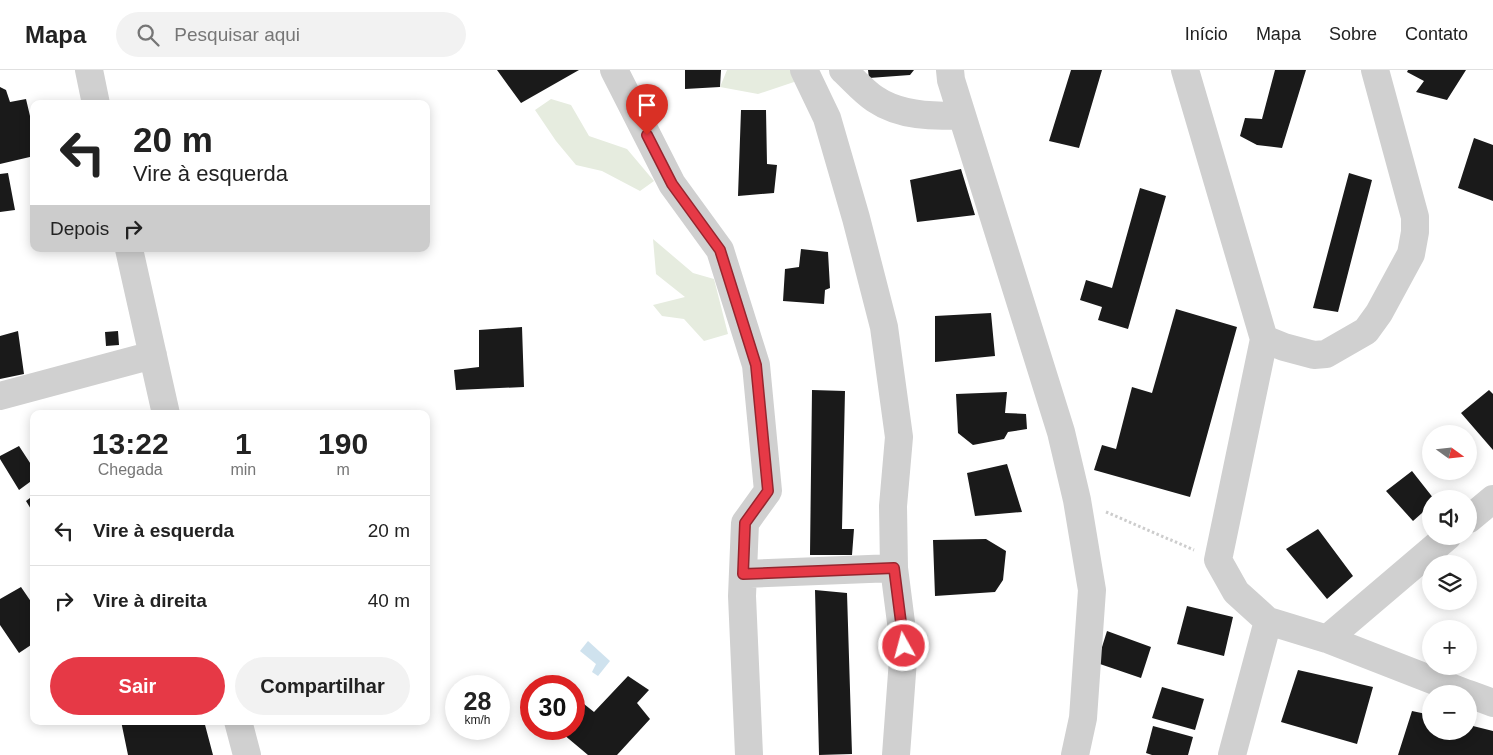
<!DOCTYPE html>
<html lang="pt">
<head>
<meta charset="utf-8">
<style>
	:root { --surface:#fff; --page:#f2f2f2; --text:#222; --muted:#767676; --line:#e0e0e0; --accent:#e63946 }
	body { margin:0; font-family:Helvetica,sans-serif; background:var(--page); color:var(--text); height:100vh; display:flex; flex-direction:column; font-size:19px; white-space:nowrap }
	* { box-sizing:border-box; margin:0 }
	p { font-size:16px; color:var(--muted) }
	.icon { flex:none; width:28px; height:28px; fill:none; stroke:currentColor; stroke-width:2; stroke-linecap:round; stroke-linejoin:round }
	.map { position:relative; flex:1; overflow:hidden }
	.side { position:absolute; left:30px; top:340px; width:400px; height:315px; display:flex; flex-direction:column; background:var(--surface); border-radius:10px; box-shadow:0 2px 12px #0003 }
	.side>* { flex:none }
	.guide { position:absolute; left:30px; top:30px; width:400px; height:152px; border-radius:10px; box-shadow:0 2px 12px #0003; background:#fff; color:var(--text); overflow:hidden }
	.needle { width:32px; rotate:105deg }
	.fabs { position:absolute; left:1422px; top:355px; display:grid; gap:10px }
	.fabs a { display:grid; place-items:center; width:55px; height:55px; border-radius:50%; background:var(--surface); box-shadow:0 2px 12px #0003; font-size:25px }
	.speed { position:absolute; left:445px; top:605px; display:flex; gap:10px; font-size:25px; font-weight:700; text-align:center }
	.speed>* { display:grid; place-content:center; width:65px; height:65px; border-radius:50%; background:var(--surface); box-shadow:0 2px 12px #0003; line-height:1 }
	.speed small { font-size:12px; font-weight:400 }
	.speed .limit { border:8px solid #d22; background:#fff; color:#111 }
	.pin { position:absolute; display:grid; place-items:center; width:42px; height:42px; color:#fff; margin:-51px -21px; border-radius:50% 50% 50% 0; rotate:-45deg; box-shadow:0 0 5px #0007 }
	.pin .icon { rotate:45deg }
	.me { position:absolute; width:55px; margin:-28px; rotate:353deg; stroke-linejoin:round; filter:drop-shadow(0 0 4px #0008) }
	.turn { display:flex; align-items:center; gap:18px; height:105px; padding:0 20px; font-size:22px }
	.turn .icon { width:65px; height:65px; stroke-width:2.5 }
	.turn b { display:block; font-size:35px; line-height:42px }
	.then { display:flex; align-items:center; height:48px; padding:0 20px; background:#0003; gap:10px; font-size:19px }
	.eta { display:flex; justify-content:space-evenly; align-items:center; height:85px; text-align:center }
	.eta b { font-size:30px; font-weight:600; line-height:35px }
	.button { display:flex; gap:10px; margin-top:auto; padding:10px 20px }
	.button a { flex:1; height:58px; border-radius:30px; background:var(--accent); color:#fff; font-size:20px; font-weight:600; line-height:58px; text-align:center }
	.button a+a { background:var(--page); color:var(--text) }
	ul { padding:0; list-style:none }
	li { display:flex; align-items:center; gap:15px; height:70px; padding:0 20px; border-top:1px solid var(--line) }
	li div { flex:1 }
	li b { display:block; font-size:19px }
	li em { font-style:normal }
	header { display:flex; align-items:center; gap:30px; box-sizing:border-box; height:70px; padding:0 25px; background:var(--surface); border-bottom:1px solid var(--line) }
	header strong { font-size:24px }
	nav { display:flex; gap:28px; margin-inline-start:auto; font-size:18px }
	.search { width:350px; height:45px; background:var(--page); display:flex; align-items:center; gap:12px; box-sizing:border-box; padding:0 18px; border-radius:28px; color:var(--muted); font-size:19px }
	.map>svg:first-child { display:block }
	.green { fill:#e6ecdf }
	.water { fill:#cfe2ee }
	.building { fill:#1a1a1a }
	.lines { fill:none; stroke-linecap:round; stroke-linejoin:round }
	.path { stroke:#cdcdcd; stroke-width:3; stroke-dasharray:2.5 2.5; stroke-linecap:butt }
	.minor { stroke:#d0d0d0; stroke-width:28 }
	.route-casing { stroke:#96252e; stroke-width:12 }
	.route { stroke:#e63946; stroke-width:9 }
</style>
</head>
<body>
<header>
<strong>Mapa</strong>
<div class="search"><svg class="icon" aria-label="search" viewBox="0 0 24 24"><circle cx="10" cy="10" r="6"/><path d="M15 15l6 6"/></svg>Pesquisar aqui</div>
<nav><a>Início</a><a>Mapa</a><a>Sobre</a><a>Contato</a></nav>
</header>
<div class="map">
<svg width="1493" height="685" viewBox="0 0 1493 685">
	<rect width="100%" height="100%" fill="#fff"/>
	<path class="green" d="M727,0H790L797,11L758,24L720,17Z
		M551,29L571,35L589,66L627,79L654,111L640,121L602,101L576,95L556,71L535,40Z
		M653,169L693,203L714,209L728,264L704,271L684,249L662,246L653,235L685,227L656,204Z"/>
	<path class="water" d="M588,571L610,591L598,606L592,602L596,594L580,581Z"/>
	<path class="building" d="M497,0H579L521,33Z
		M685,0H721L720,17L685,19Z
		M868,0H914L910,5L869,8Z
		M1071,0H1102L1079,78L1049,71Z
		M1275,0H1306L1282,78L1257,75L1240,66L1245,48L1262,49Z
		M1408,0H1466L1447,30L1416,22L1424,11L1407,2Z
		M0,17L6,20L10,32L26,29L34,63V86L0,94Z
		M741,40H766L767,94L777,95L774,123L738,126Z
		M1474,68L1493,75V131L1458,118Z
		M961,99L975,145L917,152L910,110Z
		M8,103L15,140L0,142V104Z
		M1349,103L1372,110L1338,242L1313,238Z
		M1140,118L1166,126L1128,259L1098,250L1102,237L1080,230L1086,210L1112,218Z
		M801,179L828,182L830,218L825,220L824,234L783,231L785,199L799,197Z
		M1176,239L1237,257L1190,427L1094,400L1102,375L1116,379L1132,317L1152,323Z
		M991,243L995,286L935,292V246Z
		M522,257L524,317L456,320L454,300L479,297V260Z
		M18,261L24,304L0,309V266Z
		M118,261L119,275L106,276L105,262Z
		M812,320L845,321L842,459H854L852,485H810Z
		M1489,320L1493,324V380L1461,343Z
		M1007,322L1005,343L1026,344L1027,359L1008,362L1004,369L973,375L958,363L956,324Z
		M19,376L34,399V409L19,420L0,389V386Z
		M1007,394L1022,442L975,446L967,403Z
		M1412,401L1434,429H1431V435L1413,451L1386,421Z
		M34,425V444L26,431Z
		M1318,459L1353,506L1327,529L1286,479Z
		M986,469L1006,481L1003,510L995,522L935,526L933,470Z
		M21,517L34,536V573L19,583L0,555V529Z
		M815,520L847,523L852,684L819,685Z
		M1187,536L1233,547L1224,586L1177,574Z
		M1107,561L1151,577L1141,608L1097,593Z
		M1298,600L1373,617L1357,674L1281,652Z
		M628,606L649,620L637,633L650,649L617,685H588L557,659H574V626L594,642Z
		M1162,617L1204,629L1195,660L1152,648Z
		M1412,641L1431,645V661H1469V655L1493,661V685H1398Z
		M121,651H204L213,685H128Z
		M1153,656L1193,667L1188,685H1152L1146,683Z"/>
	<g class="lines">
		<path class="path" d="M1106,442L1194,480"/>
		<path class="minor" d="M89,0L96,34
			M614,0L672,114L720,180L756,295L768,421L745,453L742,526L749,685
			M804,0L827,48L856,148L884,257L899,367L893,436L894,498L904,576L896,685
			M843,0C853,9 863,21 875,29C900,46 933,47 962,45
			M950,0L951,10L1061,362L1077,430L1092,520L1083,648L1075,685
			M1185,0L1264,269L1218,490L1236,522L1268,551L1327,569L1468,624
			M129,179L166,344
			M1264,269L1284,277L1314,285L1326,284L1366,261L1379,243L1411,184L1415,162V147L1375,0
			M0,326L153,285
			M1469,449L1493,429
			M743,504L894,498
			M1327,569L1448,466
			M1469,624L1493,633
			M238,651L247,685
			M1232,685L1268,551"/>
	</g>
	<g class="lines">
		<defs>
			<path id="route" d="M647,65L672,114L720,180L756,295L768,421L745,453L743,504L894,498L904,576"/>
		</defs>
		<use href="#route" class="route-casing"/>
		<use href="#route" class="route"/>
	</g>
</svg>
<div class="fabs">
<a><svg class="needle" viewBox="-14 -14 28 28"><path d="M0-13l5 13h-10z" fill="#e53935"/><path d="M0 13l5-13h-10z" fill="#767676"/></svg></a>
<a><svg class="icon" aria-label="sound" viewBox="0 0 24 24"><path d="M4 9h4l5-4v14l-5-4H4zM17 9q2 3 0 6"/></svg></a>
<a><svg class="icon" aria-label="layers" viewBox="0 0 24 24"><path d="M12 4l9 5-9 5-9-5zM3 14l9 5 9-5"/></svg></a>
<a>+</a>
<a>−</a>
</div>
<div class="speed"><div>28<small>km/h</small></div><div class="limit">30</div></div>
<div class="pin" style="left:647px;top:65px;background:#d93025"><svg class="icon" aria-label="arrive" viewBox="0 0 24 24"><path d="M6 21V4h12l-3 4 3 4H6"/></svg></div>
<svg class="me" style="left:904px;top:576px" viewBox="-20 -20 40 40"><circle r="17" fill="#e63946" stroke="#fff" stroke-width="3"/><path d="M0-11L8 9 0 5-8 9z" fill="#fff"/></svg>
<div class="guide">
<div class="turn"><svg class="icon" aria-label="left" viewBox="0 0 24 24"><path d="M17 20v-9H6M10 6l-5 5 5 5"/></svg><div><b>20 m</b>Vire à esquerda</div></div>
<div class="then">Depois<svg class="icon" aria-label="right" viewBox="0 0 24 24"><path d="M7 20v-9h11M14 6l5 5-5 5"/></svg></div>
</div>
<section class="side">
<div class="eta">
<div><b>13:22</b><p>Chegada</p></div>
<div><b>1</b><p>min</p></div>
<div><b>190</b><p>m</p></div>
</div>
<ul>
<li><svg class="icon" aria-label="left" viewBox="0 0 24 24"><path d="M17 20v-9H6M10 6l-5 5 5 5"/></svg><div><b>Vire à esquerda</b></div><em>20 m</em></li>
<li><svg class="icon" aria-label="right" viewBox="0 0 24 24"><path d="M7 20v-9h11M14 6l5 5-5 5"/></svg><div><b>Vire à direita</b></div><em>40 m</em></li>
</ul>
<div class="button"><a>Sair</a><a>Compartilhar</a></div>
</section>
</div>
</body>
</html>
